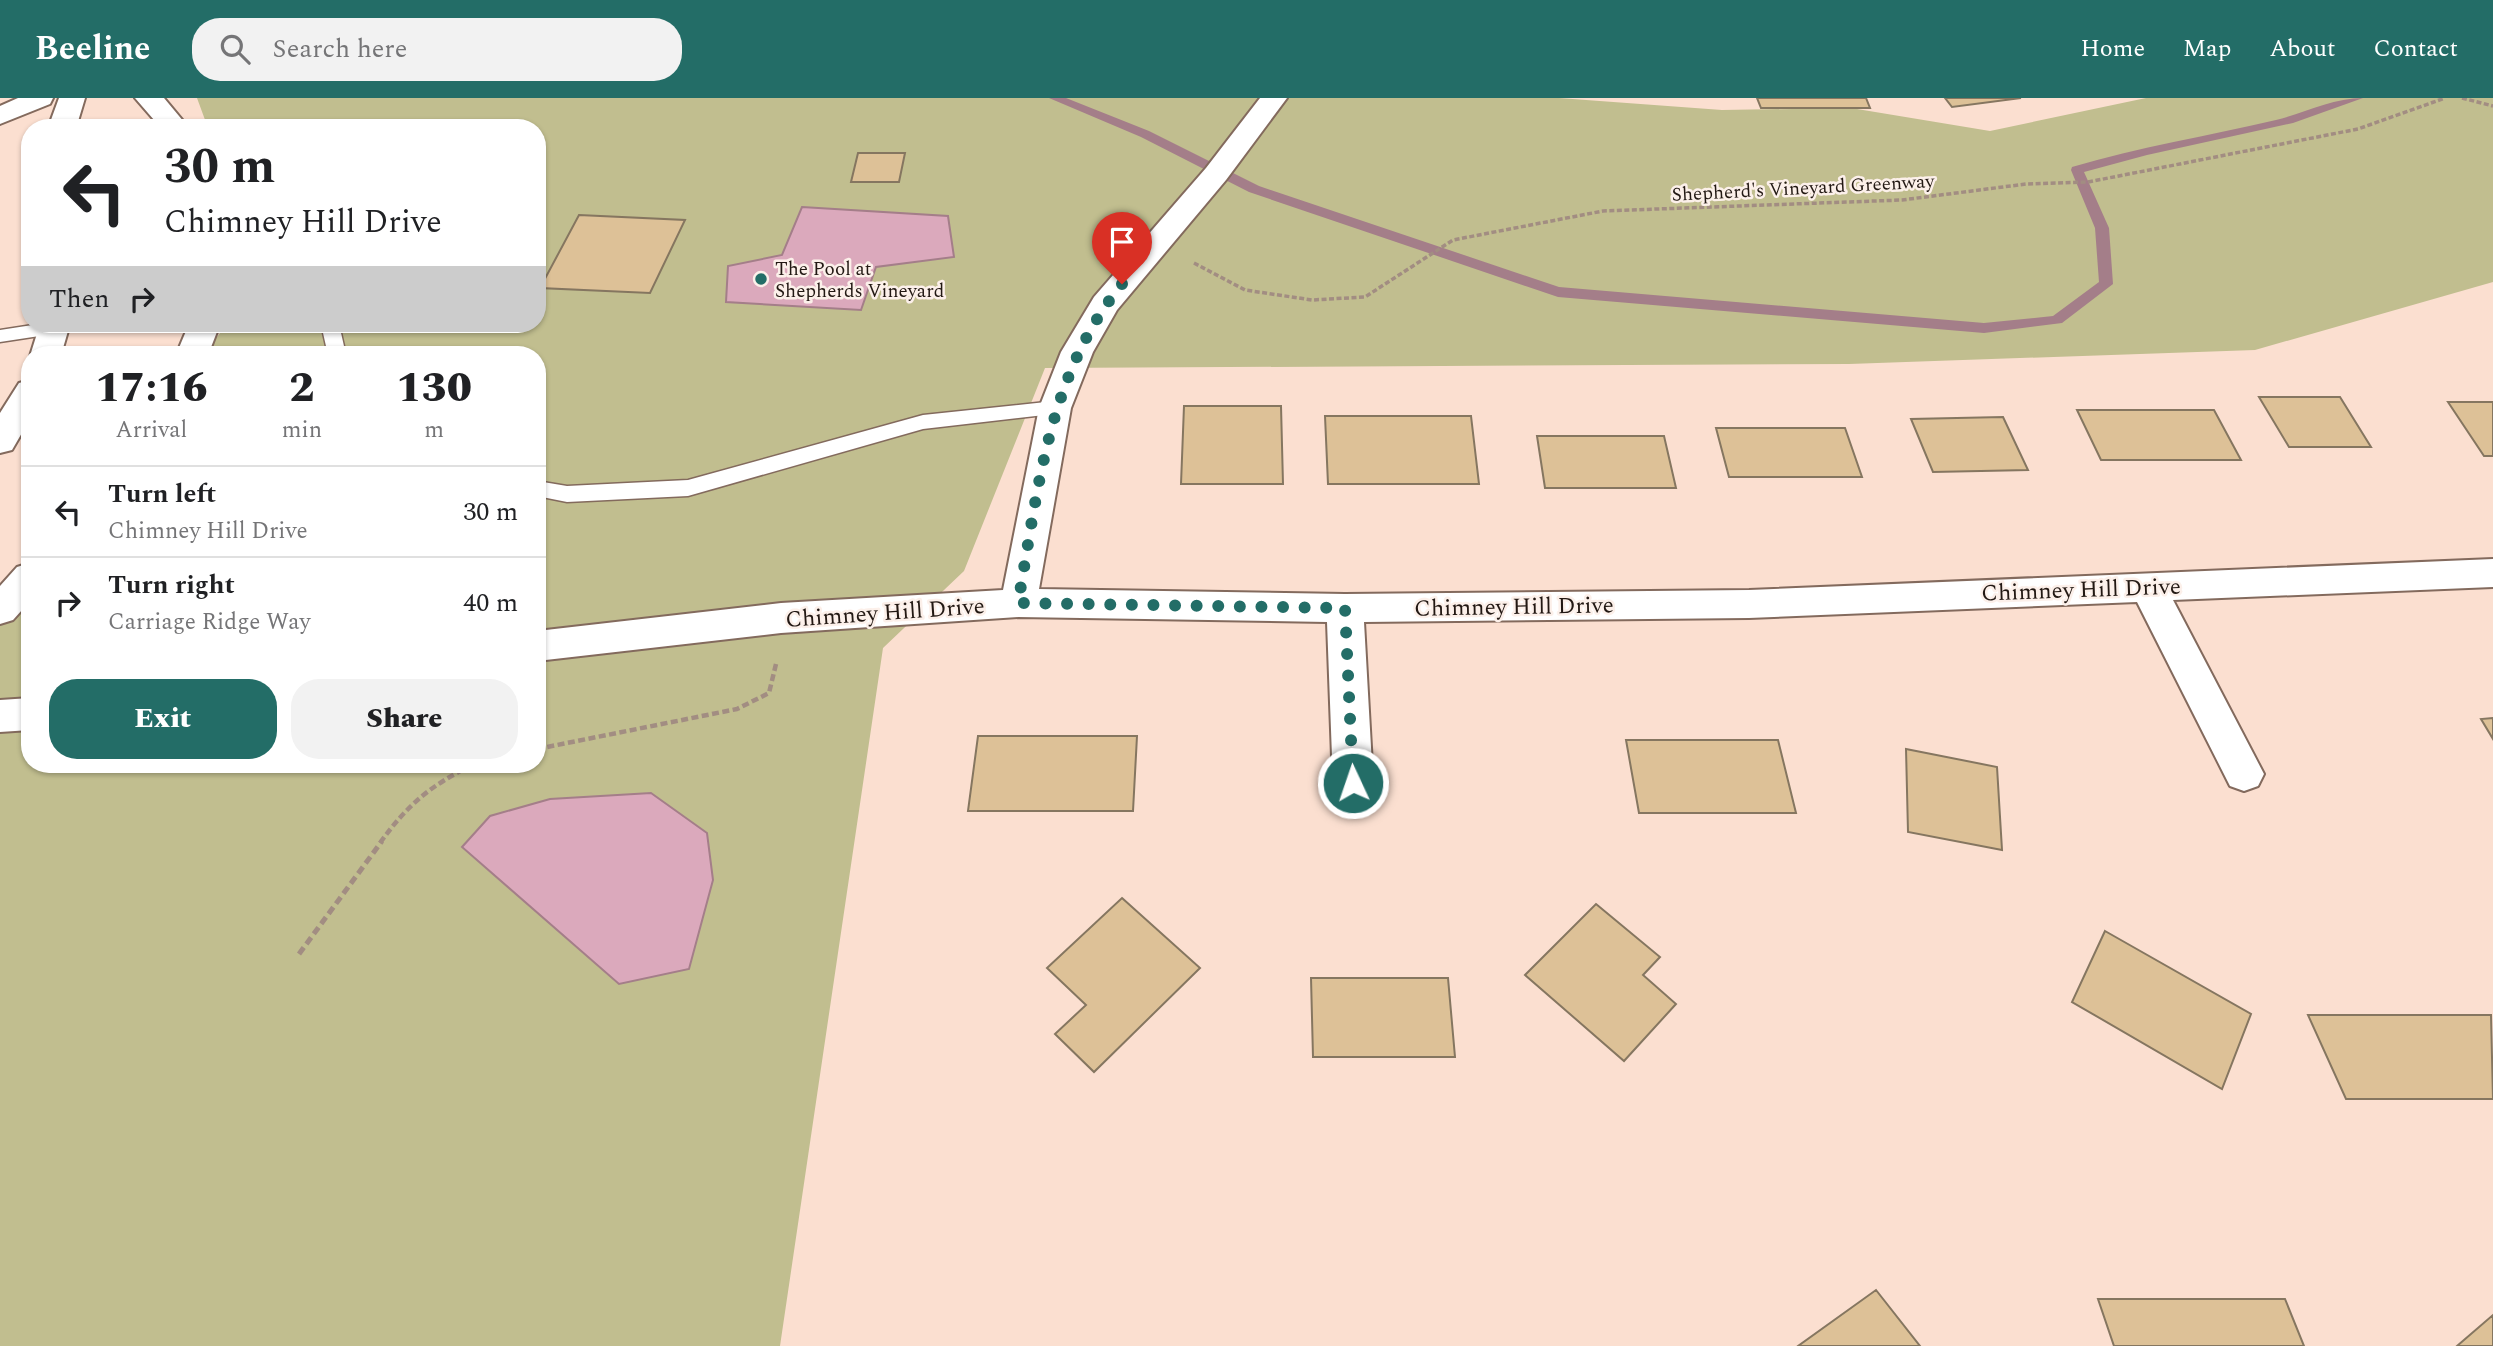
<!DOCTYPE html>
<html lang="en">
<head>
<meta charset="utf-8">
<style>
	:root { --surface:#fff; --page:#f2f2f2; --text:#202124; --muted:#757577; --line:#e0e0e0; --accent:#236d67 }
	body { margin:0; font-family:Spectral,serif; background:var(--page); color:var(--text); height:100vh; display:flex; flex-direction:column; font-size:26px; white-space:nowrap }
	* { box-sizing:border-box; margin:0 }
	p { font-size:23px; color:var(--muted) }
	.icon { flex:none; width:38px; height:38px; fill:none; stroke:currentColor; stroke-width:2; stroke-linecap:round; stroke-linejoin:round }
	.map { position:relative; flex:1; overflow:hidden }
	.drawer { position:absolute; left:21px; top:248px; width:525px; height:427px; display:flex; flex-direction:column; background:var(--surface); border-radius:28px; box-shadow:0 2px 5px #0004 }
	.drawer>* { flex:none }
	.banner { position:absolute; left:21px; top:21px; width:525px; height:214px; border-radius:28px; box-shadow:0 2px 5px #0004; background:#fff; color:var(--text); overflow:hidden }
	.pin { position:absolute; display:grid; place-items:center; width:60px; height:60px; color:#fff; margin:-72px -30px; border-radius:50% 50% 50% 0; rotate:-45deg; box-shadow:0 0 7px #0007 }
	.pin .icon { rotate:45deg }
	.me { position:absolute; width:77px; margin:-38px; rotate:357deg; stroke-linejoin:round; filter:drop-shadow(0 0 5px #0008) }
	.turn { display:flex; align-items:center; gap:24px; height:147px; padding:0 28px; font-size:32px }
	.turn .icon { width:91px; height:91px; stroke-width:2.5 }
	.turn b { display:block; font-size:49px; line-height:60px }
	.then { display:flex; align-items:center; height:66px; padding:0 28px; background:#0003; gap:14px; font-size:26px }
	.eta { display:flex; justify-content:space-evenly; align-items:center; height:119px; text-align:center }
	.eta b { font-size:42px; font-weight:800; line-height:49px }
	.cta { display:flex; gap:14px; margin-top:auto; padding:14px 28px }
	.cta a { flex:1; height:80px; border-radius:28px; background:var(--accent); color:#fff; font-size:28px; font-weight:800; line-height:80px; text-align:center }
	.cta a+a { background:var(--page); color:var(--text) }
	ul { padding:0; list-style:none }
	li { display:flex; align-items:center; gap:21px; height:91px; padding:0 28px; border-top:2px solid var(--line) }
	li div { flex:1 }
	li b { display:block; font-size:26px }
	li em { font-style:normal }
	header { display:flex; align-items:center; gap:42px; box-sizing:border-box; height:98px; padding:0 35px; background:var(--accent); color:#fff }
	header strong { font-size:33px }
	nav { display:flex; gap:38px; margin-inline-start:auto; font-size:24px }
	.search { width:490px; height:63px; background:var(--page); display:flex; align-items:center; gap:18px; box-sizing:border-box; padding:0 24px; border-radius:28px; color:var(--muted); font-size:26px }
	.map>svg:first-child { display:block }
	.green { fill:#c1be8f }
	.water { fill:#dba9bc; stroke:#a47e89; stroke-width:2 }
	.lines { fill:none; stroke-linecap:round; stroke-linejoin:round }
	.stream { fill:#a47e89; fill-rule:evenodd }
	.building { fill:#ddc197; stroke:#857660; stroke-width:2 }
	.service-casing { stroke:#836a5d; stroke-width:3 }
	.minor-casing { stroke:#836a5d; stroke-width:4 }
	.secondary-casing { stroke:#836a5d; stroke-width:4 }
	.path-far2 { stroke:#a28d82; stroke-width:3.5; stroke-dasharray:5 2.5; stroke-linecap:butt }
	.path-far1 { stroke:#a28d82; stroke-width:4.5; stroke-dasharray:7 3.5; stroke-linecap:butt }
	.path { stroke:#a28d82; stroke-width:5; stroke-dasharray:8 4.5; stroke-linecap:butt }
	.service { fill:#fff; fill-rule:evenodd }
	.minor { fill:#fff; fill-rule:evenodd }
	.secondary { fill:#fff; fill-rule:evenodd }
	.route { stroke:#236d67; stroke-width:12; stroke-dasharray:0 21.6 }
	.poi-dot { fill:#236d67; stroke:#fcf0ea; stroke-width:2.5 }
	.labels { text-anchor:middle; stroke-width:5; stroke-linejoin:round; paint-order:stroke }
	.far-street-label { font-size:19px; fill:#221813; stroke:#fcf0ea }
	.far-poi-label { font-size:19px; fill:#221813; stroke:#fcf0ea; text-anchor:start }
	.street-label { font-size:23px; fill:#221813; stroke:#fcf0ea }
</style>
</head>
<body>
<header>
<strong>Beeline</strong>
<div class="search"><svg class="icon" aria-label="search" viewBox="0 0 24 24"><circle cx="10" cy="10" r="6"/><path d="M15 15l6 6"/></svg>Search here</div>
<nav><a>Home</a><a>Map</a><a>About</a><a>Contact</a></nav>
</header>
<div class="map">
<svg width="2493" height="1248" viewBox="0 0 2493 1248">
	<rect width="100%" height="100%" fill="#fbdfd0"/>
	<path class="green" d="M197,0H1559L1722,12L1851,10L1990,33L2146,0H2493V184L2255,252L1849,266L1045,270L964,473L883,550L780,1248H0V520L30,481V667H537V257H203L227,226H537V30H208Z"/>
	<path class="water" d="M802,109L948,118L954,159L876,169L861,212L726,204L728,168L782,157Z
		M651,695L707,735L713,782L689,871L619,886L462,749L490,718L550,701Z"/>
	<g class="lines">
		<path class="stream" d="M1049,0H1066L1149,33L1259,88L1559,189L1984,225L2053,218L2099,184L2095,130L2071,72L2072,69C2139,49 2208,38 2276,22C2305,15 2333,0 2363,0L2293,25L2147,57L2084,74L2109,130L2113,186L2062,225L1984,235L1558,199L1249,94L1141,39Z"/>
	</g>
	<path class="building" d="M1757,0H1866L1870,10H1761Z
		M1945,0H2021L1952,9Z
		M858,55H905L899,84H851Z
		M579,117L685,122L650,195L540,190Z
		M2259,299H2340L2371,349H2289Z
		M2448,304H2493V358H2484Z
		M1184,308H1281L1283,386H1181Z
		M2077,312H2214L2241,362H2101Z
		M1325,318H1471L1479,386H1328Z
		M2003,319L2028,372L1933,374L1911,321Z
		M1716,330H1845L1862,379H1729Z
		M1537,338H1664L1676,390H1545Z
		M2493,620V641L2481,621Z
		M978,638H1137L1133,713H968Z
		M1626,642H1778L1796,715H1639Z
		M1906,651L1997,669L2002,752L1908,734Z
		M1122,800L1200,870L1094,974L1055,936L1086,907L1047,870Z
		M1596,806L1660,859L1643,877L1676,906L1624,963L1525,877Z
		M2105,833L2251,916L2222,991L2072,904Z
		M1311,880H1448L1455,959H1313Z
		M2308,917H2491L2493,1001H2346Z
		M1876,1192L1920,1248H1798Z
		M2098,1201H2285L2304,1248H2114Z
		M2493,1217V1248H2457Z"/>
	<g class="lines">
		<defs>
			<path id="service" d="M39,226H88L79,232L0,244V232Z
				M321,226H339L346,257H328Z
				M1055,303L1062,305L1065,310L1062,315L923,331L688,398L567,404L537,398V383L567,388L688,382L923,317Z"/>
			<path id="minor" d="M59,0H85L76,30H48Z
				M135,0H164L189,30H161Z
				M1260,0H1287L1226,82L1117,212L1093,254L1071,310L1039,491L1345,496L1749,492L2493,461V489L2173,502L2264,676L2258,688L2244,693L2230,688L2137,504L1749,520L1364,524L1373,685L1367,697L1353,702L1339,697L1333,685L1327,524L1018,519L781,535L537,563V533L781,505L1003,492L1039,310L1061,254L1094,199L1206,70Z
				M40,226H70L61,257L30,258Z
				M189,226H220L208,257H176Z
				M30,282V321L12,352L0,355V315L19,285Z
				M30,465V503L13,522L0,526V488L17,469Z
				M30,600V632L0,634V602Z"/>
			<path id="secondary" d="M18,0H53L50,6L0,26V8Z"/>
		</defs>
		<use href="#service" class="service-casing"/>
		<use href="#minor" class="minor-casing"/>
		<use href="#secondary" class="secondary-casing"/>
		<path class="path-far2" d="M2462,0L2493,8
			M1194,165L1245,192L1312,202L1365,199L1453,142L1603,113L1902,102L2026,86L2088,84L2358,31L2445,0"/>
		<path class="path-far1" d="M537,651L737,611L769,595L776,566
			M380,745C408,706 430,688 472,667"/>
		<path class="path" d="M299,856L382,743"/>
		<use href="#service" class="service"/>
		<use href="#minor" class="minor"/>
		<use href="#secondary" class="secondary"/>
	</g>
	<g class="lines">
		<path class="route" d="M1122,186C1048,276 1038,393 1018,505L1345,510L1353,685"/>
	</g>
	<circle class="poi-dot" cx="761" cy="181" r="7"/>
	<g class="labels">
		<g class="far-street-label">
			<text transform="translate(1803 89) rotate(-3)" y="7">Shepherd's Vineyard Greenway</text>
		</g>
		<g class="far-poi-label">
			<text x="775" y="177">The Pool at<tspan x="775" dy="22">Shepherds Vineyard</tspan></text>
		</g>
		<g class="street-label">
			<text transform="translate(2081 491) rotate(-2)" y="8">Chimney Hill Drive</text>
			<text transform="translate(1514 508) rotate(-1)" y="8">Chimney Hill Drive</text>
			<text transform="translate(885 514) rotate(-4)" y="8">Chimney Hill Drive</text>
		</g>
	</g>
</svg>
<div class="pin" style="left:1122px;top:186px;background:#d93025"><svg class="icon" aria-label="arrive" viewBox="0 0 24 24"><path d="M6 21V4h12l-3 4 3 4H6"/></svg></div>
<svg class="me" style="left:1353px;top:685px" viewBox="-20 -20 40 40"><circle r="17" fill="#236d67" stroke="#fff" stroke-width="3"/><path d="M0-11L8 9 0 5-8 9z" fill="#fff"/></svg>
<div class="banner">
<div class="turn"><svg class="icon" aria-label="left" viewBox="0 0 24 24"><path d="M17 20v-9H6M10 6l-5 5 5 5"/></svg><div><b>30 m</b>Chimney Hill Drive</div></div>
<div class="then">Then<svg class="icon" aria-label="right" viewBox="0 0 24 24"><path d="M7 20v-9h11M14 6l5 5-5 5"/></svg></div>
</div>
<section class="drawer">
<div class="eta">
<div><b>17:16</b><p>Arrival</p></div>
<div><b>2</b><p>min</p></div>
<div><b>130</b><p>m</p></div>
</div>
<ul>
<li><svg class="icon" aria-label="left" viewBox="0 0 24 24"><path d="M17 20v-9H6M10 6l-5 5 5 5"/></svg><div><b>Turn left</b><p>Chimney Hill Drive</p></div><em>30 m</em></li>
<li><svg class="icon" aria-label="right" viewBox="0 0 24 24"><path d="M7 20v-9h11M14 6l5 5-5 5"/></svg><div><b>Turn right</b><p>Carriage Ridge Way</p></div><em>40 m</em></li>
</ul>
<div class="cta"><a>Exit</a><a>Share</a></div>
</section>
</div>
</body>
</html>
